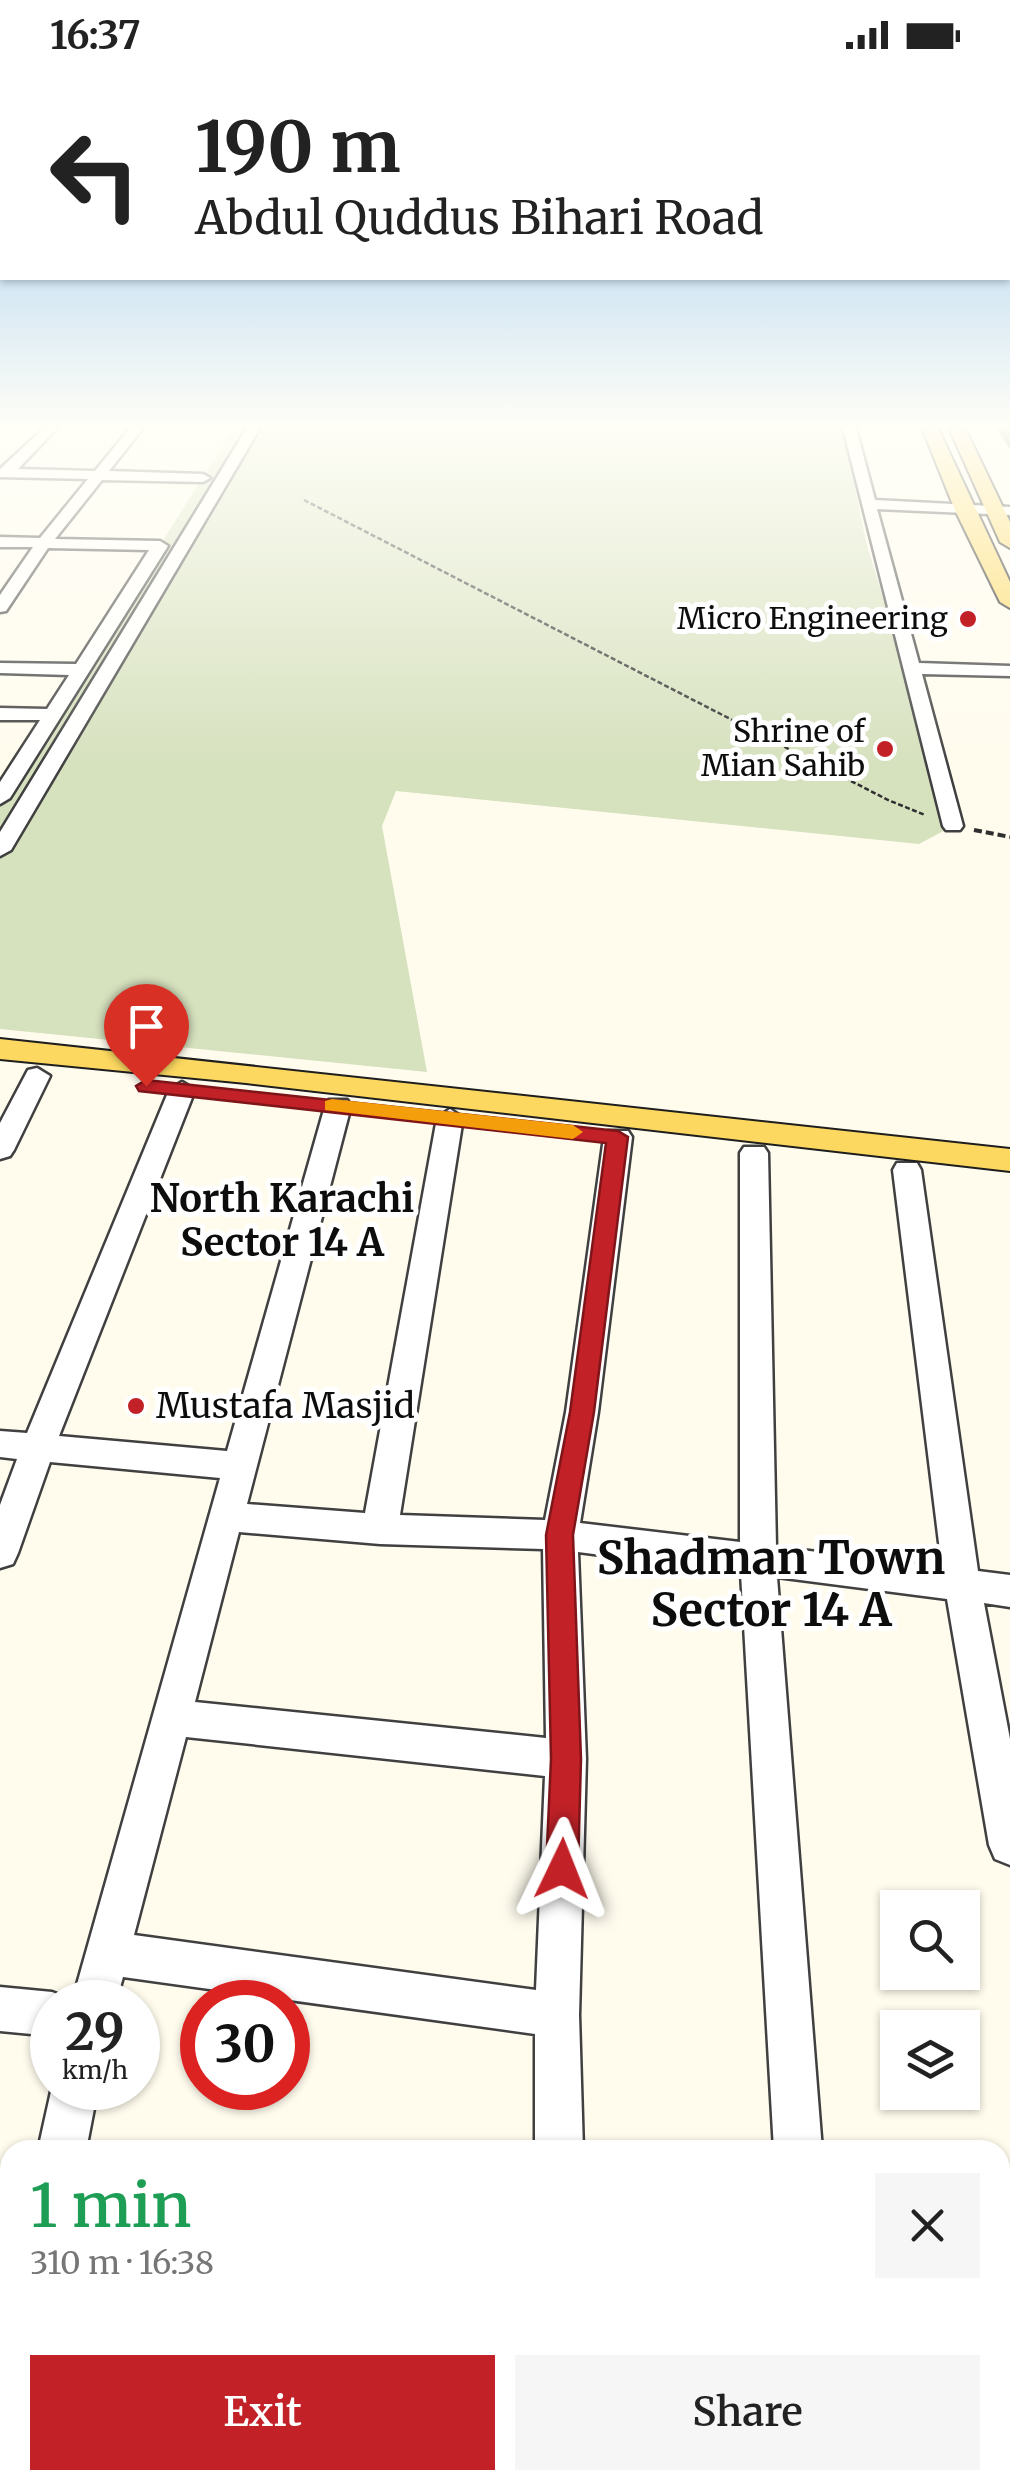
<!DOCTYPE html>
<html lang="en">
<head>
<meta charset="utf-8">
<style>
	:root { --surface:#fff; --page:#f6f6f6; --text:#222; --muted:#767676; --accent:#c22127 }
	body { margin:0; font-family:Merriweather,serif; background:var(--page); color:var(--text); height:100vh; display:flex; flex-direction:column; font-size:38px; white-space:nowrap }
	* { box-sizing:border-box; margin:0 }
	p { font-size:32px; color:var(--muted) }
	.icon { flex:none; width:55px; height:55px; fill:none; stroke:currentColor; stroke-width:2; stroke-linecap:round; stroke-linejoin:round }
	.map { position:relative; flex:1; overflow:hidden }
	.drawer { position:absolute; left:0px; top:2070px; width:1010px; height:350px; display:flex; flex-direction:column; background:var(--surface); border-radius:30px 30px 0 0; box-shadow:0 2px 8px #0004 }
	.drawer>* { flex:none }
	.banner { position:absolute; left:0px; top:0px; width:1010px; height:210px; box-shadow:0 2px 8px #0004; background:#fff; color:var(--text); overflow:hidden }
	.controls { position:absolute; left:880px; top:1820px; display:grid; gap:20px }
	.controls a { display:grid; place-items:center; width:100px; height:100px; border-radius:0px; background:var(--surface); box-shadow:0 2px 8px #0004; font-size:50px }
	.speed { position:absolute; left:30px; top:1910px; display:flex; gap:20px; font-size:50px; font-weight:700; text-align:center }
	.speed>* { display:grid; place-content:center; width:130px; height:130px; border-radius:50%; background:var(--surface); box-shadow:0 2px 8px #0004; line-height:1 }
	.speed small { font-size:25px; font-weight:400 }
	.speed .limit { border:15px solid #d22; background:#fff; color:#111 }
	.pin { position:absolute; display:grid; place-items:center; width:85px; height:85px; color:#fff; margin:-102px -42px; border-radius:50% 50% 50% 0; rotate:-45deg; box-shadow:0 0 10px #0007 }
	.pin .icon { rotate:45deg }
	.me { position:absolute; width:110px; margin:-55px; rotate:2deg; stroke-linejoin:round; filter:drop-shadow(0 0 8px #0008) }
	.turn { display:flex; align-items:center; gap:35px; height:210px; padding:0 30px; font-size:45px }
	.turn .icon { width:130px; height:130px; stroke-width:2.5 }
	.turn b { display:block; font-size:70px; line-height:85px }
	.round { display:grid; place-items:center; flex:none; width:105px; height:105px; border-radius:0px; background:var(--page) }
	.headline { display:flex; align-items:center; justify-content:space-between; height:170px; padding:0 30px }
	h1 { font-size:60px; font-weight:600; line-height:75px; color:#1e9e55 }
	.cta { display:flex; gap:20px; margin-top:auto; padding:20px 30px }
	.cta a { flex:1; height:115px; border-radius:0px; background:var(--accent); color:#fff; font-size:40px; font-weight:600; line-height:115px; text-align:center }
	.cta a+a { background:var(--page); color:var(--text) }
	.status { display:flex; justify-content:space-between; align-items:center; height:70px; padding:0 50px; background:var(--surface); direction:ltr }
	.status svg { height:28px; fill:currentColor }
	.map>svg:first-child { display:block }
	.cemetery { fill:#d6e1be }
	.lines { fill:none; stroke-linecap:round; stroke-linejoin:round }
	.minor-casing { stroke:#404040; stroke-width:5 }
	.major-casing { stroke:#1e1e1e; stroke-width:4 }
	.path-far1 { stroke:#2f2f2f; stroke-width:2.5; stroke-dasharray:5 2.5; stroke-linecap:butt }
	.path { stroke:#2f2f2f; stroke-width:4; stroke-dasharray:8 4; stroke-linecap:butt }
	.minor { fill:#fff; fill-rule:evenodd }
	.major { fill:#fcd860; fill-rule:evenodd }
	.wall { fill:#4a443f }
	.route { fill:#c22127; stroke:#7e1519; stroke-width:2.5 }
	.slow { fill:#f59e0b }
	.poi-dot { fill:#c22127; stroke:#fff; stroke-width:4 }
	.labels { text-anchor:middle; stroke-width:10; stroke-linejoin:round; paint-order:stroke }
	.far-poi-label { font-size:30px; fill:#0d0d0d; stroke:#fff; text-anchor:end }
	.poi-label { font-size:35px; fill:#0d0d0d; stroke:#fff; text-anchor:start }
	.neighbourhood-label { font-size:38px; font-weight:bold; fill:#0d0d0d; stroke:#fff }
	.near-neighbourhood-label { font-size:45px; font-weight:bold; fill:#0d0d0d; stroke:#fff }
</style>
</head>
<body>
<div class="status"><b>16:37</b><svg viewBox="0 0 49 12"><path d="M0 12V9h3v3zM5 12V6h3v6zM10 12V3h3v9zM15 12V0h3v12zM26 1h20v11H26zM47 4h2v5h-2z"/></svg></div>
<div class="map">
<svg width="1010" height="2420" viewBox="0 0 1010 2420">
	<rect width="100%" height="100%" fill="#fffcee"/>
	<path class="cemetery" d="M234,358H843L866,472L953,756L919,774L396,721L382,756L427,1002L0,959V728Z"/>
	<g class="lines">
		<defs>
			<path id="minor" d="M44,358H57L18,399L95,401L130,358H143L109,401L203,404L210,408L203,412L102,410L55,469L160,471L168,476L10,728L0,734V712L40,650H0V638L47,639L69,605L0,603V593L76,594L149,480L48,478L6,541L0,542V525L33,477H0V467L40,468L88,409L0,407V399Z
				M247,358H260L11,780L0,786V762Z
				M843,358H856L875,430L1010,437V445L877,439L919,593L1010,596V606L922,604L963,756L960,760H946L943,756Z
				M37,998L50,1006L14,1080L10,1086L0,1089V1053L28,1000Z
				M182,1012L195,1020L59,1366L227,1381L325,1036L329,1030H347L351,1036L247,1434L365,1443L437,1048L450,1039L463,1048L400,1445L545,1450L566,1342L604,1067L608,1061H628L632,1067L598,1342L580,1453L740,1472V1083L744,1077H764L768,1083L776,1477L942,1497L893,1100L897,1093H917L921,1100L978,1501L1010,1505V1537L984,1533L1010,1669V1795L995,1789L989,1775L947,1529L777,1507L822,2080H774L741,1503L578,1482L586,1689L579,1945L583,2080H535V1964L123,1907L116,1932H72L220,1408L50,1392L18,1483L13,1494L0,1498V1435L17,1389L0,1387V1361L27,1363L169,1020ZM239,1462L380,1474L543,1479L546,1668L195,1632ZM186,1667L545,1706L536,1920L134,1865Z
				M0,1917L52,1922L68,1928L70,1932H52V1966L0,1961Z
				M52,2017L98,2018L86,2080H38Z
				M10,2302V2397L0,2402V2306Z
				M100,2410H154L155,2420H101Z
				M524,2410H579L583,2420H528Z
				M825,2410H881L885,2420H829Z"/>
			<path id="major" d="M922,358H938L1010,512V538L1000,532L955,440Z
				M949,358H965L1010,452V478L1000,472Z
				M0,969L1010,1079V1101L246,1013L0,989Z"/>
		</defs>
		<use href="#minor" class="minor-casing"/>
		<use href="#major" class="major-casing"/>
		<path class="path-far1" d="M304,430L888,730L925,745"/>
		<path class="path" d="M974,760L1010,767"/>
		<use href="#minor" class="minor"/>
		<use href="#major" class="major"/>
	</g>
	<path class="wall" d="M996,358H1010V379Z"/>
	<linearGradient id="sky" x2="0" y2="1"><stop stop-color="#92c4ee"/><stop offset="0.51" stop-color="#fffef7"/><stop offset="1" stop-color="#fffef7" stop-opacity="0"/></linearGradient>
	<rect width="1010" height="697" fill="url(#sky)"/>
	<path class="route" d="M146,1010L618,1061L628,1067L594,1342L573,1465L581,1689L578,1799L573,1810L562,1815L551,1810L546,1799L551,1689L546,1465L570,1342L606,1073L139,1021L136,1016Z"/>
	<path class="slow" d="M332,1029L573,1055L583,1062L573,1069L325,1040V1031Z"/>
	<g class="poi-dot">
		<circle cx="968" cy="549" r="10"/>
		<circle cx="885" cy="679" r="10"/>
		<circle cx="136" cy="1336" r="10"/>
	</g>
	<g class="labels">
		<g class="far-poi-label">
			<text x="948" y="559">Micro Engineering</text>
			<text x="865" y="672">Shrine of<tspan x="865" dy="34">Mian Sahib</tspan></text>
		</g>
		<g class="poi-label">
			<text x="156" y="1348">Mustafa Masjid</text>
		</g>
		<g class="neighbourhood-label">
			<text x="282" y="1142">North Karachi<tspan x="282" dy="44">Sector 14 A</tspan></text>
		</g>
		<g class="near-neighbourhood-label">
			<text x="771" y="1504">Shadman Town<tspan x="771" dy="52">Sector 14 A</tspan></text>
		</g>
	</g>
</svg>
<div class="controls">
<a><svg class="icon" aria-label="search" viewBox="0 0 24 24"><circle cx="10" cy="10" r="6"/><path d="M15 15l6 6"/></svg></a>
<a><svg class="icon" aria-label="layers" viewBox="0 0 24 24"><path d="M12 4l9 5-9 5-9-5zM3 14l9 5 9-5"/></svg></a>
</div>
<div class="speed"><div>29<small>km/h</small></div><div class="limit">30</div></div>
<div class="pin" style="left:146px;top:1016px;background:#d93025"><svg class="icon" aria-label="arrive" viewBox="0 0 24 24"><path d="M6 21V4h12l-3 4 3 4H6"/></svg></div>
<svg class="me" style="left:562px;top:1799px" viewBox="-20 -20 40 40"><path d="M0-17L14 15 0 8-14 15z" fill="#c22127" stroke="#fff" stroke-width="4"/></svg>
<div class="banner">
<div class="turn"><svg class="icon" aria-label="left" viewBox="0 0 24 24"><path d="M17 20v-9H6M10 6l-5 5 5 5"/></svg><div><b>190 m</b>Abdul Quddus Bihari Road</div></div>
</div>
<section class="drawer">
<div class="headline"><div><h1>1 min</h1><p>310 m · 16:38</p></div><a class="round"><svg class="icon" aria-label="close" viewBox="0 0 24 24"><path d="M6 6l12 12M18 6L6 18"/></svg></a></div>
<div class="cta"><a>Exit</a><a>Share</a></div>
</section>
</div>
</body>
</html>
